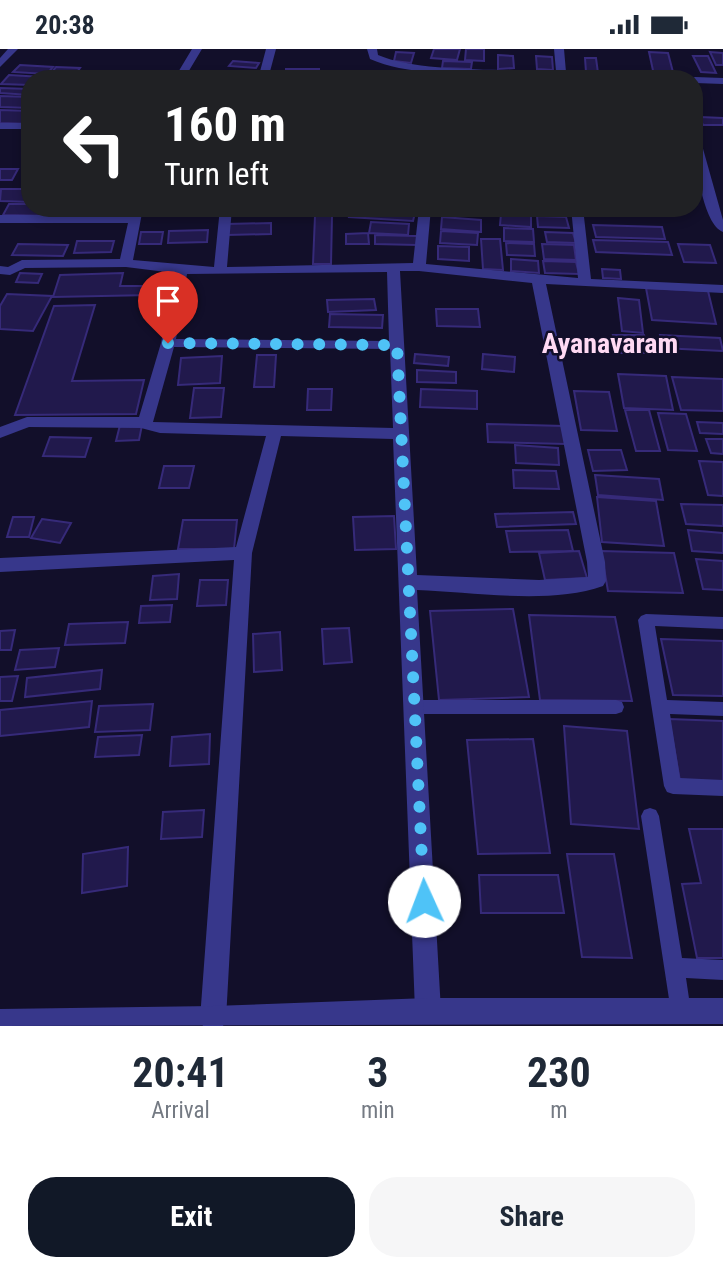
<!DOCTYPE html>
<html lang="en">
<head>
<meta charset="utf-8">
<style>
	:root { --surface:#fff; --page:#f6f6f7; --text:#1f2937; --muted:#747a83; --accent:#111827 }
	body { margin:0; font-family:"Roboto Condensed",sans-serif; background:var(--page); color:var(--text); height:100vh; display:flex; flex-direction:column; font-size:26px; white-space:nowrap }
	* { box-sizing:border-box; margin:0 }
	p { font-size:23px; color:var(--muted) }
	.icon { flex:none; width:38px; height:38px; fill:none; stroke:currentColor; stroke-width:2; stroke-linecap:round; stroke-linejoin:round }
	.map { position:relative; height:977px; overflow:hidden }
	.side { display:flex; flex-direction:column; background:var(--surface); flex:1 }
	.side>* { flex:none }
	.top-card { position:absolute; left:21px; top:21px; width:682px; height:147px; border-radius:28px; box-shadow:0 4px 10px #0003; background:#202124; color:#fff; overflow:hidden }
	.pin { position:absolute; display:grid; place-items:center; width:60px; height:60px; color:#fff; margin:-72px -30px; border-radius:50% 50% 50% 0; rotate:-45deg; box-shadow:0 0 7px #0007 }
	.pin .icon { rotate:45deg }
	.me { position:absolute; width:77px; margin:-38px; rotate:358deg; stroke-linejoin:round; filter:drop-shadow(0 0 5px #0008) }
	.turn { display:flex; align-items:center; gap:24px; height:147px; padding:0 28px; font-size:32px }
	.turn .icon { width:91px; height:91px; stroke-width:2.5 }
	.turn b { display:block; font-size:49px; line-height:60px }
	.eta { display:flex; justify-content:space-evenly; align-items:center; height:119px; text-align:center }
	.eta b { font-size:42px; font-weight:700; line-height:49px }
	.action { display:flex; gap:14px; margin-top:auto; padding:14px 28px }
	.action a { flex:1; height:80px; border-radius:28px; background:var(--accent); color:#fff; font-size:28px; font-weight:700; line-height:80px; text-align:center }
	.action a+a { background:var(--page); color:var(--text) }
	.status { display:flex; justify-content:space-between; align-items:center; height:49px; padding:0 35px; background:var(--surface); direction:ltr }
	.status svg { height:19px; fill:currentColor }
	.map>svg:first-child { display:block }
	.building { fill:#21194c; stroke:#362a79; stroke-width:2 }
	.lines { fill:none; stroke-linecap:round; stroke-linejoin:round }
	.service { fill:#37378b; fill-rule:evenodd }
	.minor { fill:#37378b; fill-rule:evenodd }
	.tertiary { fill:#37378b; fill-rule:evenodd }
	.route { stroke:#4fc3f7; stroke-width:12; stroke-dasharray:0 21.6 }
	.labels { text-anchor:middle; stroke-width:5; stroke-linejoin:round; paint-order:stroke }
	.district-label { font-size:28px; font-weight:bold; fill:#ffd9f3; stroke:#120f2a }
</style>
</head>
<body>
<div class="status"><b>20:38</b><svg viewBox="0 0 49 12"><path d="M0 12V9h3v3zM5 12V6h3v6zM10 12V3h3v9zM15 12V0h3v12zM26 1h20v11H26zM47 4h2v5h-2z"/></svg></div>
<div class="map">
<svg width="723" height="977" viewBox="0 0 723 977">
	<rect width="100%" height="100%" fill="#120f2a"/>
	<path class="building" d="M434,0H460L457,11L431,9Z
		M466,0H484V12L465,11Z
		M396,3L414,4L411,14L394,12Z
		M649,3L668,4L674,27L654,26Z
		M710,3L723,4V16H716Z
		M498,6L513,7L514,19L498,20Z
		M536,7L552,8L553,21L537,20Z
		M693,7H708L716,24L701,23Z
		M585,9H596L598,24L586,23Z
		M233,12L259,14L256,19L229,17Z
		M443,12L472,13L471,20L442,19Z
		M20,16L53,18L47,25L13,23Z
		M56,18L80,19L72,30H46Z
		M286,20H319V24H286Z
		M110,22L173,27L171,30H104Z
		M443,23H470V30H443Z
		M9,26L43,28L30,30V36L1,35Z
		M0,39L30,40V46L0,44Z
		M0,47L30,48V59L0,58Z
		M0,61L30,62V75L0,74Z
		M700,68L723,69V76H703Z
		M0,120H18L12,131H0Z
		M1,140H30V153L0,152Z
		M9,155H30V159H57L53,167L3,166Z
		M65,159H94L92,164L63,163Z
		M529,159H570L571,164H530Z
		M351,160L415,164L413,172L349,168Z
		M501,165L531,166V178L500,176Z
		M315,167H332L331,215H313Z
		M537,167L566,168L569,179L538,178Z
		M442,168L481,171V183L441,180Z
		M371,173L409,175L408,186L369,184Z
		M271,174V185L227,186V175Z
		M593,176L662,178L665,190L596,188Z
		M504,179L533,180L534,193L504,192Z
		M208,181L207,193L168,194L169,182Z
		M441,182L478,184L477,196L440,194Z
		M141,183H163L161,195H139Z
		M545,183L573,184L576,194L547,193Z
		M368,184L369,195H346V185Z
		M375,186L417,187V196L375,195Z
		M481,190H500L503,221L483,220Z
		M593,191L668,193L672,206L596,203Z
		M77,192H114L111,203L74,204Z
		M506,194L534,195L535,207L507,206Z
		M18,195L68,196L63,207L12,206Z
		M542,195L574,196L576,211L544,210Z
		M678,195L710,196L716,214L684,213Z
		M438,197L469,198V212L438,210Z
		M511,210L538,212L539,224L511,222Z
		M543,212L576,213L579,225L545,224Z
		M602,220L620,221L621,230L603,229Z
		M20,224L42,225L38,234L16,233Z
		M123,224L120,237H153L151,246L53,248L60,226Z
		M646,239L708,242L716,275L652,271Z
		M7,245L52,247L33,282L0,280V257Z
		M618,249L639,251L643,284L622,282Z
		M374,250L376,261L328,263L327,251Z
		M95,256L72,332L144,331L136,365L15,366L54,257Z
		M436,260H478L480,278L437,277Z
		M330,265L383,266L382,279L329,278Z
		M613,286H644L650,304H619Z
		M660,286L720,289L723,302L662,299Z
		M415,305L449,308L448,317L414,314Z
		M483,305L515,308L514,323L482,320Z
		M257,306H276L274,338H254Z
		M222,307L220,334L178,336L181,309Z
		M417,321L456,323V334L417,333Z
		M618,325L666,327L673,361L624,359Z
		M672,328L723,330V362L681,361Z
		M194,339H224L221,368L190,369Z
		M308,340H332L331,361H307Z
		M421,340L477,342V360L420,358Z
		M574,342L609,343L617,382L581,381Z
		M625,361H649L660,402H636Z
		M658,364L686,365L697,402L668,401Z
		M697,373L723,374V385L700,384Z
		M487,375L564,377L566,395L488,393Z
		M120,376H142L139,391L116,392Z
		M50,388L91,389L85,408L43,407Z
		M706,390H723V405L711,404Z
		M515,396L558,399L559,416L516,414Z
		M588,401H621L627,421L593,422Z
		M699,412L723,413V447L708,446Z
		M164,417H194L189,439H159Z
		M513,421L556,422L559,440L514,439Z
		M595,426L659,430L663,451L598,446Z
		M597,448L656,452L664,497L602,493Z
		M681,455L723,456V477L686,475Z
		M573,463L576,475L497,478L495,465Z
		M394,467L396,500L355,501L353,468Z
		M13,468H34L29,488H7Z
		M42,470L71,474L60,494L31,489Z
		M183,471H237L234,500H178Z
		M568,481L573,502L510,503L506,482Z
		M688,481L723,484V504L692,502Z
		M579,502L587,529L545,531L539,504Z
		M601,502L674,504L683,544L608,542Z
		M696,510L723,512V541L703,540Z
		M179,525L177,550L150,551L153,527Z
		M200,531H228L226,556L197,557Z
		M172,556L170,573L139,574L141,557Z
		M513,560L529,648L439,651L430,562Z
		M529,566L615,568L632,652L540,651Z
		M128,573L125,594L65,596L69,575Z
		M349,579L352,613L324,615L322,580Z
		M15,581L11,601H0V582Z
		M280,583L282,621L254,623L253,585Z
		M661,590L723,592V647L673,646Z
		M59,599L55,618L15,621L20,601Z
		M102,621L100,640L25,648L27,629Z
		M18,627L12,652H0V628Z
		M92,652L89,678L0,687V661Z
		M153,655L150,681L95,683L99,657Z
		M669,670L723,672V734L680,732Z
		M564,677L627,682L639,780L571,775Z
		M210,685L209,715L170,717L172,688Z
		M142,686L139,706L95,708L98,688Z
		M533,690L550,804L478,805L467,691Z
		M204,761L202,788L161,790L163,763Z
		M689,780H723V909H697L682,835L701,834Z
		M128,798L127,837L82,844L83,805Z
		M567,805H614L632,909L582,908Z
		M479,826H558L564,864H481Z"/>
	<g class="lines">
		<path class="service" d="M646,565L723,568V580L655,577L667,651L723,653V667L670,665L680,729L723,731V747L673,745L667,743L664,737L638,571L641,567Z
			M416,651H616L622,653L624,658L622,663L616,665H416L410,663L408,658L410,653Z
			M650,759L656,761L659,767L682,909L723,911V931L686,929L691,963L688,970L681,973L674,970L671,963L641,767L644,761Z"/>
		<path class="minor" d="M8,0H18L0,18V9Z
			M192,0H202L184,30H174Z
			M266,0H276L268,30H258Z
			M367,0H377L378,6C420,24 508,20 556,22L554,0H564L566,23L678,27L683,30C616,30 557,28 492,25C452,24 407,26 370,10Z
			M695,28L723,29V35L695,34V30H691Z
			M0,74H30V80H0Z
			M695,86L700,89L723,171V183C702,175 694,107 695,86Z
			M131,159H143L133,211L214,218L220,159H232L227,218L413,214L419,159H431L426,215L578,229L571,159H583L591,230L723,236V244L546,235L605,513L606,532L603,537C549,556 474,543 417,541L441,962L437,971L428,975L419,971L415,962L393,390L281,387L252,504L226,970L223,977H203L200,970L234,511L0,523V509L236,498L266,387L160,384L141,379L29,378L0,389V378L27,368H139L161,294L174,224L126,218L25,219L10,226L0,225V217L8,218L22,211L120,210L128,174H0V166H129ZM400,222H419L532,234L587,513L588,528L539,531L417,526ZM387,223L389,292L176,290L187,225ZM174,298L390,300L393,379L153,373Z"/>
		<path class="tertiary" d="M428,949H723V975L0,977V960L213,957Z"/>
	</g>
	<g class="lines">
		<path class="route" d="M168,294L397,296L424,852"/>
	</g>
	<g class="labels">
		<g class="district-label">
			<text x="610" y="304">Ayanavaram</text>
		</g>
	</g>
</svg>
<div class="pin" style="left:168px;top:294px;background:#d93025"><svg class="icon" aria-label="arrive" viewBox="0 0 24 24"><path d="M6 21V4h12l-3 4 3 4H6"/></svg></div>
<svg class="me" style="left:424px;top:852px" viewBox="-20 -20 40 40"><circle r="19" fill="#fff"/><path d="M0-13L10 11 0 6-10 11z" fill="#4fc3f7"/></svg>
<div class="top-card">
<div class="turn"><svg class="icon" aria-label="left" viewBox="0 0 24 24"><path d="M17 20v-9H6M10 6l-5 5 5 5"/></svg><div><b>160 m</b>Turn left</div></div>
</div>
</div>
<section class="side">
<div class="eta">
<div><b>20:41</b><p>Arrival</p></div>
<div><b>3</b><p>min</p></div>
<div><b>230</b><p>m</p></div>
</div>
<div class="action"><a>Exit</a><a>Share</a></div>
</section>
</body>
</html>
